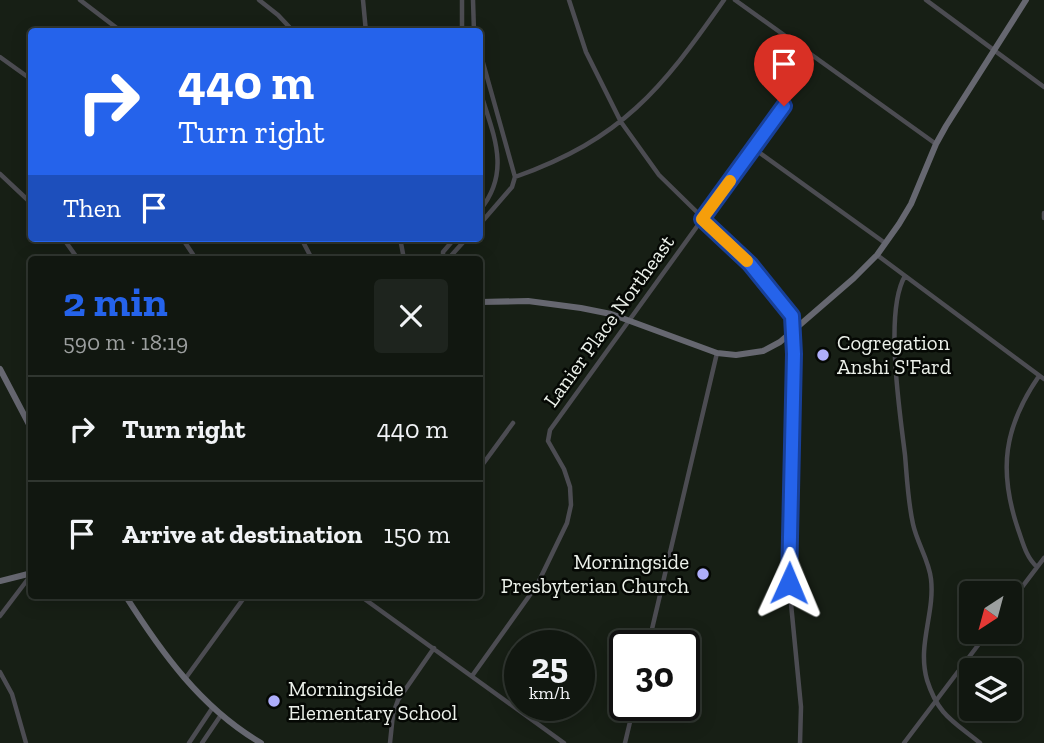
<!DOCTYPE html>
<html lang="en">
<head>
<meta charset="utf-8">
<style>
	:root { --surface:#111710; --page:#1e241e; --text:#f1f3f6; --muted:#9c9f9f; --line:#303630; --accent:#2563eb }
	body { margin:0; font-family:"Zilla Slab",serif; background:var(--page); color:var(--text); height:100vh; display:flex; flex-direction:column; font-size:26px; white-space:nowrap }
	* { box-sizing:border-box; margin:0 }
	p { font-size:23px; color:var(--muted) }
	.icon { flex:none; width:38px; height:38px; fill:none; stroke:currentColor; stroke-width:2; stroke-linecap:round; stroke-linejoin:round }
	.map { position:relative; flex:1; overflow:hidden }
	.panel { position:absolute; left:28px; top:256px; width:455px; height:343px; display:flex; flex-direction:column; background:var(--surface); border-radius:7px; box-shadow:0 4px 18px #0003,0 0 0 2px var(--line) }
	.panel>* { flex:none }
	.hud { position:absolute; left:28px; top:28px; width:455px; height:214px; border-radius:7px; box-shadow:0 4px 18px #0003,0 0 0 2px var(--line); background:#2563eb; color:#fff; overflow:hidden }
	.needle { width:46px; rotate:216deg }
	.fabs { position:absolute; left:959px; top:581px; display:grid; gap:14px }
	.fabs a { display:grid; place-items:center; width:63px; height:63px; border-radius:7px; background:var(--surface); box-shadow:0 4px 18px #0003,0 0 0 2px var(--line); font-size:35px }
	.speed { position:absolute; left:504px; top:630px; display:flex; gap:14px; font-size:35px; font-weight:700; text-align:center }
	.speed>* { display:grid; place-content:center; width:91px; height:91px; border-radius:50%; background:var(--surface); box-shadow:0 4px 18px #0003,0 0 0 2px var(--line); line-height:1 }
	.speed small { font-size:18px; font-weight:400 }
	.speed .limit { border:4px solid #111; border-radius:10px; background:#fff; color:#111 }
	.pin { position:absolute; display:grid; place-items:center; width:60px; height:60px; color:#fff; margin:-72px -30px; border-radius:50% 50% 50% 0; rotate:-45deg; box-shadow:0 0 7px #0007 }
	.pin .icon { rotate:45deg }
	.me { position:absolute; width:77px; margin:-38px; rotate:1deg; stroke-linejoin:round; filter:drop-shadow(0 0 5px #0008) }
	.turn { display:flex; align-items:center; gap:24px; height:147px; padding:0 35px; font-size:32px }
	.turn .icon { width:91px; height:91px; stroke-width:2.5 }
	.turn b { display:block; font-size:49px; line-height:60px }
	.then { display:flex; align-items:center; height:66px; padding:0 35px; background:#0003; gap:14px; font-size:26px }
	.round { display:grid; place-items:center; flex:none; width:74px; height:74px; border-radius:7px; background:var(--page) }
	.summary { display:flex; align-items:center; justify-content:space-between; height:119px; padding:0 35px }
	h1 { font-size:42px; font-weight:700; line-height:52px; color:var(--accent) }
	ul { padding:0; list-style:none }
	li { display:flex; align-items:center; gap:21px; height:105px; padding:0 35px; border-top:2px solid var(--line) }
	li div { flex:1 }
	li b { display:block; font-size:26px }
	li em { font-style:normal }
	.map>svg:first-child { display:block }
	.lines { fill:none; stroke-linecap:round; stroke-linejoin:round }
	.street { stroke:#4c4c52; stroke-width:4.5 }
	.secondary { stroke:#666770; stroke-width:6 }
	.route-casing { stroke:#184099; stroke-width:18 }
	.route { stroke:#2563eb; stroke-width:12 }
	.slow { stroke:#f59e0b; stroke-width:12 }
	.poi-dot { fill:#aeaefb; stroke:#050804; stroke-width:2.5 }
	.labels { text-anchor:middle; stroke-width:5; stroke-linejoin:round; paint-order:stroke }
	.street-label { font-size:21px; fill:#ecf1ea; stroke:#050804 }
	.poi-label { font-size:21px; fill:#ecf1ea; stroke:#050804; text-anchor:start }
</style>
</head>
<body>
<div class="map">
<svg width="1044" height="743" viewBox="0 0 1044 743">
	<rect width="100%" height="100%" fill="#171f15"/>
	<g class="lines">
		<path class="street" d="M80,0L122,32
			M259,0L278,15L294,32
			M363,0L366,32
			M462,0V32
			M473,0L474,32
			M569,0L586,52L621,122L659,175L750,264L792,316L794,354L789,583L801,707L800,743
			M735,0L936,144
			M926,0L1044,87
			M480,52L515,177L512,187L480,224
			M0,57L32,80
			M480,91C493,134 512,171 480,210
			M753,148L885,243
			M0,174L32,204
			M515,177C622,139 661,90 724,0
			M1044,213V218
			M63,238L78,259
			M182,238L196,259
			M301,238L312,259
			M400,238L404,259
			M877,255L1044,379
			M443,259L449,258L467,238
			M443,259V252L455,238
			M905,276C884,311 900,413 905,455C907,478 908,502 913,524C917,543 929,560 931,579C935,613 917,645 927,680C938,715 953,721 980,743
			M480,468L513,423
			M1037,567C1026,557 1023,543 1018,529C998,470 1004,427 1039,376
			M359,595L564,743
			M1010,603L1044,558
			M0,616L31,575
			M648,646L717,353
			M0,672L12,694L26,743
			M472,676L537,585L567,523L571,505L570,487L564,469L548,441L550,430L784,106
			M185,679L246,595
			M189,743L213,707
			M202,743L221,715
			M390,743L393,714L398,700L434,648
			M625,743L634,705
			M904,743L988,632"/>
		<path class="secondary" d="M480,302L528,301L581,308L611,314L717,353L736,355L763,351L780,342L854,278L877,255L899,224L911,204L936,144L946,126L1026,0
			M0,369L32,430
			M0,581L32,573
			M125,595C161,652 201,708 261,743"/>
	</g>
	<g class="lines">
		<defs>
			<path id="route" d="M784,106L702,219L750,264L792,316L794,354L789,583"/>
		</defs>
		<use href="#route" class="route-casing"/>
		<use href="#route" class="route"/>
		<path class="slow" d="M730,181L702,219L747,261"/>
	</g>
	<g class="poi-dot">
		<circle cx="823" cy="355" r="7"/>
		<circle cx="703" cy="574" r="7"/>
		<circle cx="274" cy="701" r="7"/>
	</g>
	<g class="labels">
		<g class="street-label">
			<text transform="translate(609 321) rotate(-54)" y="7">Lanier Place Northeast</text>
		</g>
		<g class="poi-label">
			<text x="837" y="350">Cogregation<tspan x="837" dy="24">Anshi S'Fard</tspan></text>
			<text x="689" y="569" text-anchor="end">Morningside<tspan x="689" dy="24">Presbyterian Church</tspan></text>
			<text x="288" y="696">Morningside<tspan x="288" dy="24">Elementary School</tspan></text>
		</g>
	</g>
</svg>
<div class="fabs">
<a><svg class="needle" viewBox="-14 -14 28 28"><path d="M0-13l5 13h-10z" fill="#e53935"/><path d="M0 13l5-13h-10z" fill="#9c9f9f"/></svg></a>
<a><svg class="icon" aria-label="layers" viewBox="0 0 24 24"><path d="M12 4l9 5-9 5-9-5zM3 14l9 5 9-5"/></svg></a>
</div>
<div class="speed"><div>25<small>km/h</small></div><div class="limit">30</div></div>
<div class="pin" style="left:784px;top:106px;background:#d93025"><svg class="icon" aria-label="arrive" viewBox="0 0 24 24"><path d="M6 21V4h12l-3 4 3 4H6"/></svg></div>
<svg class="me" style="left:789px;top:583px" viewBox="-20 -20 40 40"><path d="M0-17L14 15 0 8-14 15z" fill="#2563eb" stroke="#fff" stroke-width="4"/></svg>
<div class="hud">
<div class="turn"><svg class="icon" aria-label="right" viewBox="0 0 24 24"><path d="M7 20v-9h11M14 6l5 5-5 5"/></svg><div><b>440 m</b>Turn right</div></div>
<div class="then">Then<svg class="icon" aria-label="arrive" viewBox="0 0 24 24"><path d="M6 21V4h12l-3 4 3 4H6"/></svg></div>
</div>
<section class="panel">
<div class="summary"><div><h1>2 min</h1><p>590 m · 18:19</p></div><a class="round"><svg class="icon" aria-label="close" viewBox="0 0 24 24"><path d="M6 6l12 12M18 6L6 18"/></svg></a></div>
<ul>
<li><svg class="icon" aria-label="right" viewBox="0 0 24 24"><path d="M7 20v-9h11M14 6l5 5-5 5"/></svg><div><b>Turn right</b></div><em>440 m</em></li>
<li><svg class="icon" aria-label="arrive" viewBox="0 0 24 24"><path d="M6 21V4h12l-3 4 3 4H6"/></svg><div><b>Arrive at destination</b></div><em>150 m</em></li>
</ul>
</section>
</div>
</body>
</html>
